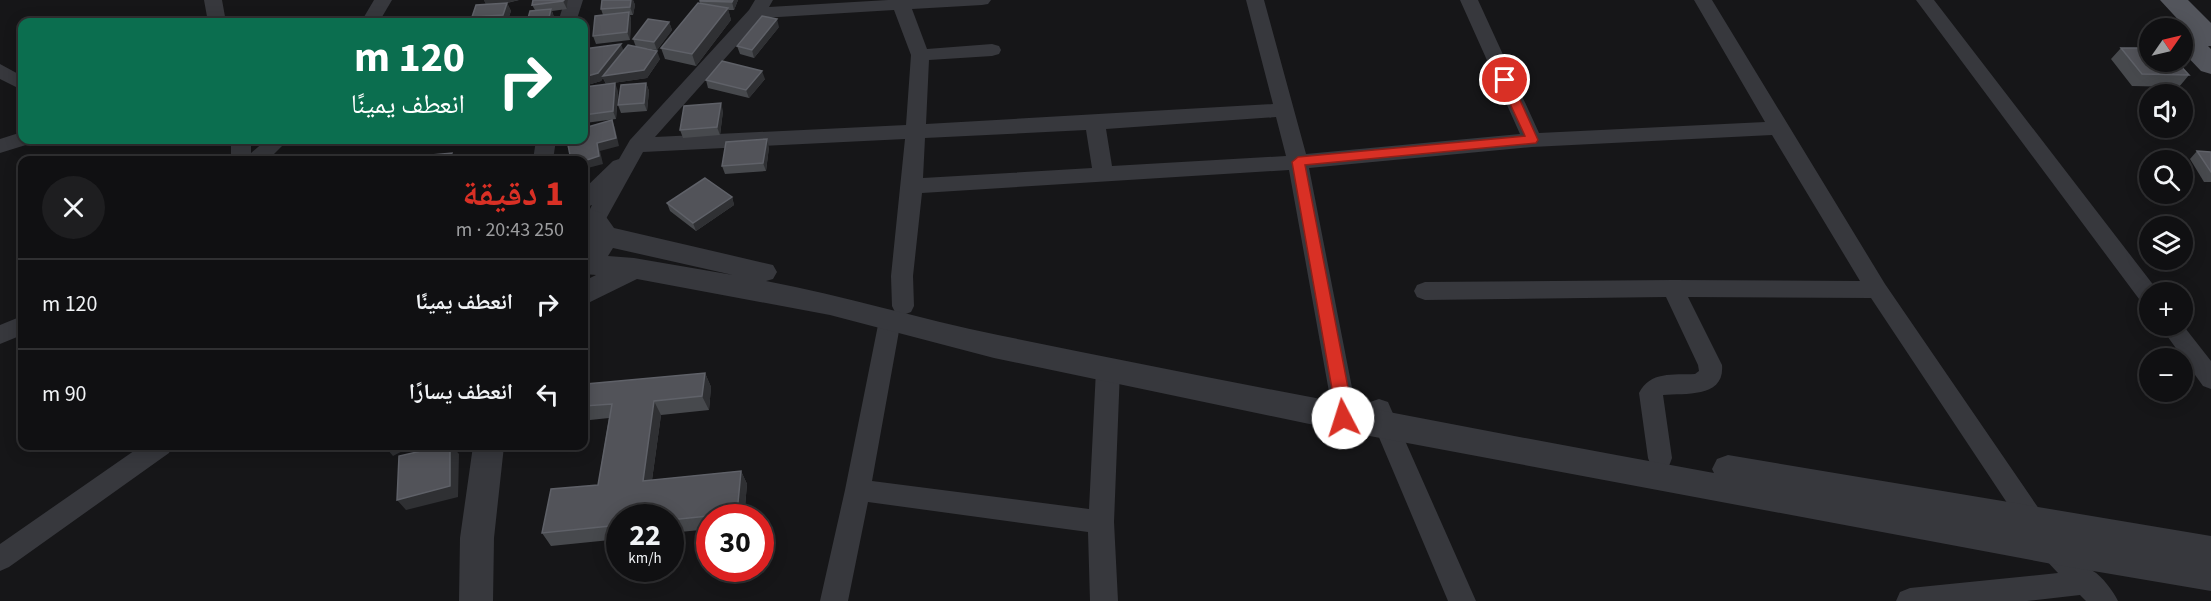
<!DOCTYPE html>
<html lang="ar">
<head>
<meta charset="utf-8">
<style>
	:root { --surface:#101012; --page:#1e1e20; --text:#f1f3f6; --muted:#9c9d9f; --line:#303032; --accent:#d93025 }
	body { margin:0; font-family:"Source Sans 3","Noto Naskh Arabic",sans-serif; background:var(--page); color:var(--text); direction:rtl; height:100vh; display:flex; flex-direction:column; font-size:22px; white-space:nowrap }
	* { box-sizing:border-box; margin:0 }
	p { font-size:20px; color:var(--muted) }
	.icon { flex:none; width:33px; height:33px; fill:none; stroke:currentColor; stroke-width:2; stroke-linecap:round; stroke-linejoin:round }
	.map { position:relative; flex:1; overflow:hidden; direction:ltr }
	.panel { position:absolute; left:18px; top:156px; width:570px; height:294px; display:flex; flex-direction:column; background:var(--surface); border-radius:12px; box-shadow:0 3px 15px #0003,0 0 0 2px var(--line); direction:rtl }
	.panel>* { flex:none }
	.banner { position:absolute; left:18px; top:18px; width:570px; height:126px; border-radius:12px; box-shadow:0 3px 15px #0003,0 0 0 2px var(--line); direction:rtl; background:#0b6e4f; color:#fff; overflow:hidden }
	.needle { width:39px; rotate:56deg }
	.fabs { position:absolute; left:2139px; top:18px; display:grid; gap:12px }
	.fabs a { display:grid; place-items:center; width:54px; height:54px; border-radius:50%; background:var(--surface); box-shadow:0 3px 15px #0003,0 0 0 2px var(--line); font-size:30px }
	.speed { position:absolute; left:606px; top:504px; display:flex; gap:12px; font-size:30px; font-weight:700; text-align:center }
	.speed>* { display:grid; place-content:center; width:78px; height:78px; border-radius:50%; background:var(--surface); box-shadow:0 3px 15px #0003,0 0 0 2px var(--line); line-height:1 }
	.speed small { font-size:15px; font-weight:400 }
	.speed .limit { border:9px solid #d22; background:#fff; color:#111 }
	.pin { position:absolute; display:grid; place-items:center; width:51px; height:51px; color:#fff; margin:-26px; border:3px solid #fff; border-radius:50%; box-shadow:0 2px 6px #0007 }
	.me { position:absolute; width:66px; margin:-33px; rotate:355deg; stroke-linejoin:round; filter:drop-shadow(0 0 4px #0008) }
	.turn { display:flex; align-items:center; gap:21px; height:126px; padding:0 24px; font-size:27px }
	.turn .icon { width:78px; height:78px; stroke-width:2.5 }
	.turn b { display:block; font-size:42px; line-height:51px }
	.round { display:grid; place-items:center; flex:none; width:63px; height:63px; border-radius:32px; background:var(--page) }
	.head { display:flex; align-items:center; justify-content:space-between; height:102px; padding:0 24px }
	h1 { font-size:36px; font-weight:700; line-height:45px; color:var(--accent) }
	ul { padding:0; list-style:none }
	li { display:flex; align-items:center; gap:18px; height:90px; padding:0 24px; border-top:2px solid var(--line) }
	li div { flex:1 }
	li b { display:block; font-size:22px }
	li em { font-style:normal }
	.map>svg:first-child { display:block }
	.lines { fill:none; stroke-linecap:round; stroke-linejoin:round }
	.minor { fill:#37383d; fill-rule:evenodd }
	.tertiary { fill:#37383d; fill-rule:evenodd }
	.primary { fill:#53555c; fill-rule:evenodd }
	.wall { fill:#47494d }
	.shaded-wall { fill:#2f3033 }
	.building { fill:#525359; stroke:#5f6168; stroke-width:1.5 }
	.route { fill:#d93025; stroke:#8d1f18; stroke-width:1.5 }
</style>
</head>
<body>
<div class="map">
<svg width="2211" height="601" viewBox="0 0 2211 601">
	<rect width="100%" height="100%" fill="#161618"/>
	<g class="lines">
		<path class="minor" d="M204,0H222L226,22H208Z
			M374,0H392L379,22H361Z
			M565,0H583L576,22H558Z
			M755,0H773L769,7L888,0H991L988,4L982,5L912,9L927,49L992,44L999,46L1001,50L999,54L992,56L929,60L926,124L1273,104L1246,0H1264L1306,154L1520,134L1460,0H1478L1539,133L1765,122L1694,0H1712L1885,284L2061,541L2093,571C2102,576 2113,591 2118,601H2086L2080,595L2027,601H1896L1900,592L1910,588L2058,573L2043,557L1871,298L1688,297L1722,365C1725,398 1686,393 1663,395L1672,458L1669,466L1660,469L1651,466L1648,458L1639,393C1650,371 1673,375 1695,374L1699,371L1698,365L1666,297L1425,300L1417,297L1414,291L1417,285L1425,282L1673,280L1860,281L1772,135L1532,147L1309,168L1355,403V418L1352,425L1343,428L1334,425L1331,418V403L1289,170L922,193L913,276L914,306L911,312L903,315L895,312L892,306L891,276L905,139L643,152L602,226L594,229L586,226L584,221L592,205L584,208V189L613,161L619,159L630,140L749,10ZM894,10L911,55L906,125L655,137L761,18ZM1276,117L1286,156L1112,166L1106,129ZM1086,130L1092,168L923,178L925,138Z
			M1916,0H1934L2158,291L2150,292V305L2142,303Z
			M0,64L22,76V90L0,79Z
			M22,132V140H32L29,144L0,153V139Z
			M231,140H251V153L266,140H288L268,160H231Z
			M536,140H556L553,160H533Z
			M890,311L898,314L901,320L872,481L1089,509L1096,370L1100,363L1108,361L1116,363L1120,370L1114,522L1118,601H1090L1088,532L868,502L848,601H820L845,490L879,320L882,314Z
			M22,316V335L0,344V325Z
			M2182,324L2211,361V389L2203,386L2160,326Z
			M1379,399L1388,402L1391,409L1476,601H1448L1367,409L1370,402Z
			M141,446H172L169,453L9,567L0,571V544Z"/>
		<path class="tertiary" d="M584,207L604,214L614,228L773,265L777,272L773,279L766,281C845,296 920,319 998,335C1236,384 1475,429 1714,473L1712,469L1717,459L1728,455L2211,536V591L2052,564L1343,431L994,358L830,315L637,279L584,305V281L596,275L584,274V249L588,241L587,230L584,227ZM613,248L733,275L634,258L608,256Z
			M473,446H504L494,538L493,601H459L460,538Z"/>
		<path class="primary" d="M2160,0H2188L2211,23V46H2208L2211,49V74L2201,71L2182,51V28H2172L2184,26Z"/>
	</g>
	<path class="wall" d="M484,0H519L507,3L511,11L507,22H475L472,17L486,4Z
		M568,0L567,9L552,11L554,17L535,10L532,5Z
		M602,0H633L635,5L633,15H630L631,20L630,40L596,44L593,36L603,15L601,9Z
		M700,0H738L734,10H728L731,20L696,66L665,59L661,48L700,3Z
		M669,22L672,30L657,50L644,48L660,59L647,78L606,84L603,78L601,81L584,86V49L624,51L636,47L633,39Z
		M779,27L754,58L740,54L737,46Z
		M2121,48L2189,75L2179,87L2132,86L2111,59Z
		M765,79L749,98L708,88L706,80Z
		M646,83L649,91L647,111L621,113L618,105Z
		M618,91L616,119L585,123L584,120V97Z
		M723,111L720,135L683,138L680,130Z
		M488,140H521L489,141Z
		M769,147L766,171L725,174L722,166Z
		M2197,151L2211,152V182H2204L2190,159Z
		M732,197L734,205L696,231L670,211L667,203Z
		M705,373L711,387L709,410L661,415L652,480L741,471L747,484L744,518H710V529L670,533V518H620V539L551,546L542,533L598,485L609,418L590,420L584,409V398Z"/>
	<path class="shaded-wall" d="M484,0H519L487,7Z
		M564,0H568L567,9L563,1Z
		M631,0H633L635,5L633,15L630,7Z
		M733,0H738L734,10L732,2Z
		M507,3L511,11L507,22L503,15Z
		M728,8L731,20L696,66L692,54Z
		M551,9L554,17L553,22H548Z
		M629,12L631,20L630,40L627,32Z
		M777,19L779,27L754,58L752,50Z
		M669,22L672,30L657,50L654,42Z
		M621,44L624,52L657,51L660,59L647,78L606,84L603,78L601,81L584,86V77Z
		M762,71L765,79L749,98L746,90Z
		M615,83L618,91L616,119L613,111Z
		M646,83L649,91L647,111L644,103Z
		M721,103L723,111L720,135L717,127Z
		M612,120L615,128L619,146L600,151L603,164L584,169V161L597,143Z
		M767,139L769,147L766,171L763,163Z
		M452,153L456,160H449Z
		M732,197L734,205L696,231L693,223Z
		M705,373L711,387L709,410L702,396Z
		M654,401L661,415L650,494L643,481Z
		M393,446H412L393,456L387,449Z
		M450,446H452L459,454L458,497L406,510L397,500Z
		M741,471L747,484L744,518H739L737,513Z"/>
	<path class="building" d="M533,0H564L563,1L532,5Z
		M602,0H631L630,7L601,9Z
		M700,0H733L732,2L700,1Z
		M507,3L503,15L472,17L476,5Z
		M698,3L728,8L692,54L661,48Z
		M551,9L548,22H527L530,11Z
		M629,12L627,32L593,36L595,16Z
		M762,16L777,19L752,50L737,46Z
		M648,19L669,22L654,42L633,39Z
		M621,44L598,73L584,77V49Z
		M628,45L657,51L644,70L603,76Z
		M2121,48H2150V62H2177L2189,75L2142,74Z
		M722,61L762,71L746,90L706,80Z
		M615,83L613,111L584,115L585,87Z
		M646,83L644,103L618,105L621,85Z
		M721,103L717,127L680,130L684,106Z
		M612,120L616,138L597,143L599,156L584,161L571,160L568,145L573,144L572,140H584V128Z
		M767,139L763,163L722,166L726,142Z
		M2197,151L2211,152V172Z
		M452,153L449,160H419L420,156Z
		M705,178L732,197L693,223L667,203Z
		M705,373L702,396L654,401L643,481L741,471L737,513L670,520V518H620V525L542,533L551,489L598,485L612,404L584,406V398L586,384Z
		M386,446H393L387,449Z
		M443,446H450V486L397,500L399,456Z"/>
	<path class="route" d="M1505,77L1511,80L1538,140L1536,143L1305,165L1351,403L1348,423H1338L1292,162L1298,157L1525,136L1499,80Z"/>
</svg>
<div class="fabs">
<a><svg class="needle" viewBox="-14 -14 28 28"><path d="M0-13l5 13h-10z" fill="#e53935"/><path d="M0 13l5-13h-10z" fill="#9c9d9f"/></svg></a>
<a><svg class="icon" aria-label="sound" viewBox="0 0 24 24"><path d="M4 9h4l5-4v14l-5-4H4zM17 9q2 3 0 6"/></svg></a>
<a><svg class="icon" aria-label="search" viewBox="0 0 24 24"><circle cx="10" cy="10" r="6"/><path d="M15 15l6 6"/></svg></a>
<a><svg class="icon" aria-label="layers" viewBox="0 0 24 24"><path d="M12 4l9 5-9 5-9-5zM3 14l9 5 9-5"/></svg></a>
<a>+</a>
<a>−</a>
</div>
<div class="speed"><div>22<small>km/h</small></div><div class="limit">30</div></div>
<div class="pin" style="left:1505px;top:80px;background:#d93025"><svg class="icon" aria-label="arrive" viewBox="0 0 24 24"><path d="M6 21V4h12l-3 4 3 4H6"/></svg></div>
<svg class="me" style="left:1343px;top:418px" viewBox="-20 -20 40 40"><circle r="19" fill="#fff"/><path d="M0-13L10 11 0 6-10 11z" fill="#d93025"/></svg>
<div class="banner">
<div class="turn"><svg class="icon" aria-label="right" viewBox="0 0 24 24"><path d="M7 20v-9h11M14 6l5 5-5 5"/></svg><div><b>120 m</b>انعطف يمينًا</div></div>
</div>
<section class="panel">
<div class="head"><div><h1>1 دقيقة</h1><p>250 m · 20:43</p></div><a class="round"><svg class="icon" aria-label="close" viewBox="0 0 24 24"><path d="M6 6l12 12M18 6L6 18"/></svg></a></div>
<ul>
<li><svg class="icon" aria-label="right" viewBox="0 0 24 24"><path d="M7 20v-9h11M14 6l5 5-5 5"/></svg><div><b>انعطف يمينًا</b></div><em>120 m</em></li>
<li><svg class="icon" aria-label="left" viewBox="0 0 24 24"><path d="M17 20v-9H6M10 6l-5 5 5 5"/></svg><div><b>انعطف يسارًا</b></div><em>90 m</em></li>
</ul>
</section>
</div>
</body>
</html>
